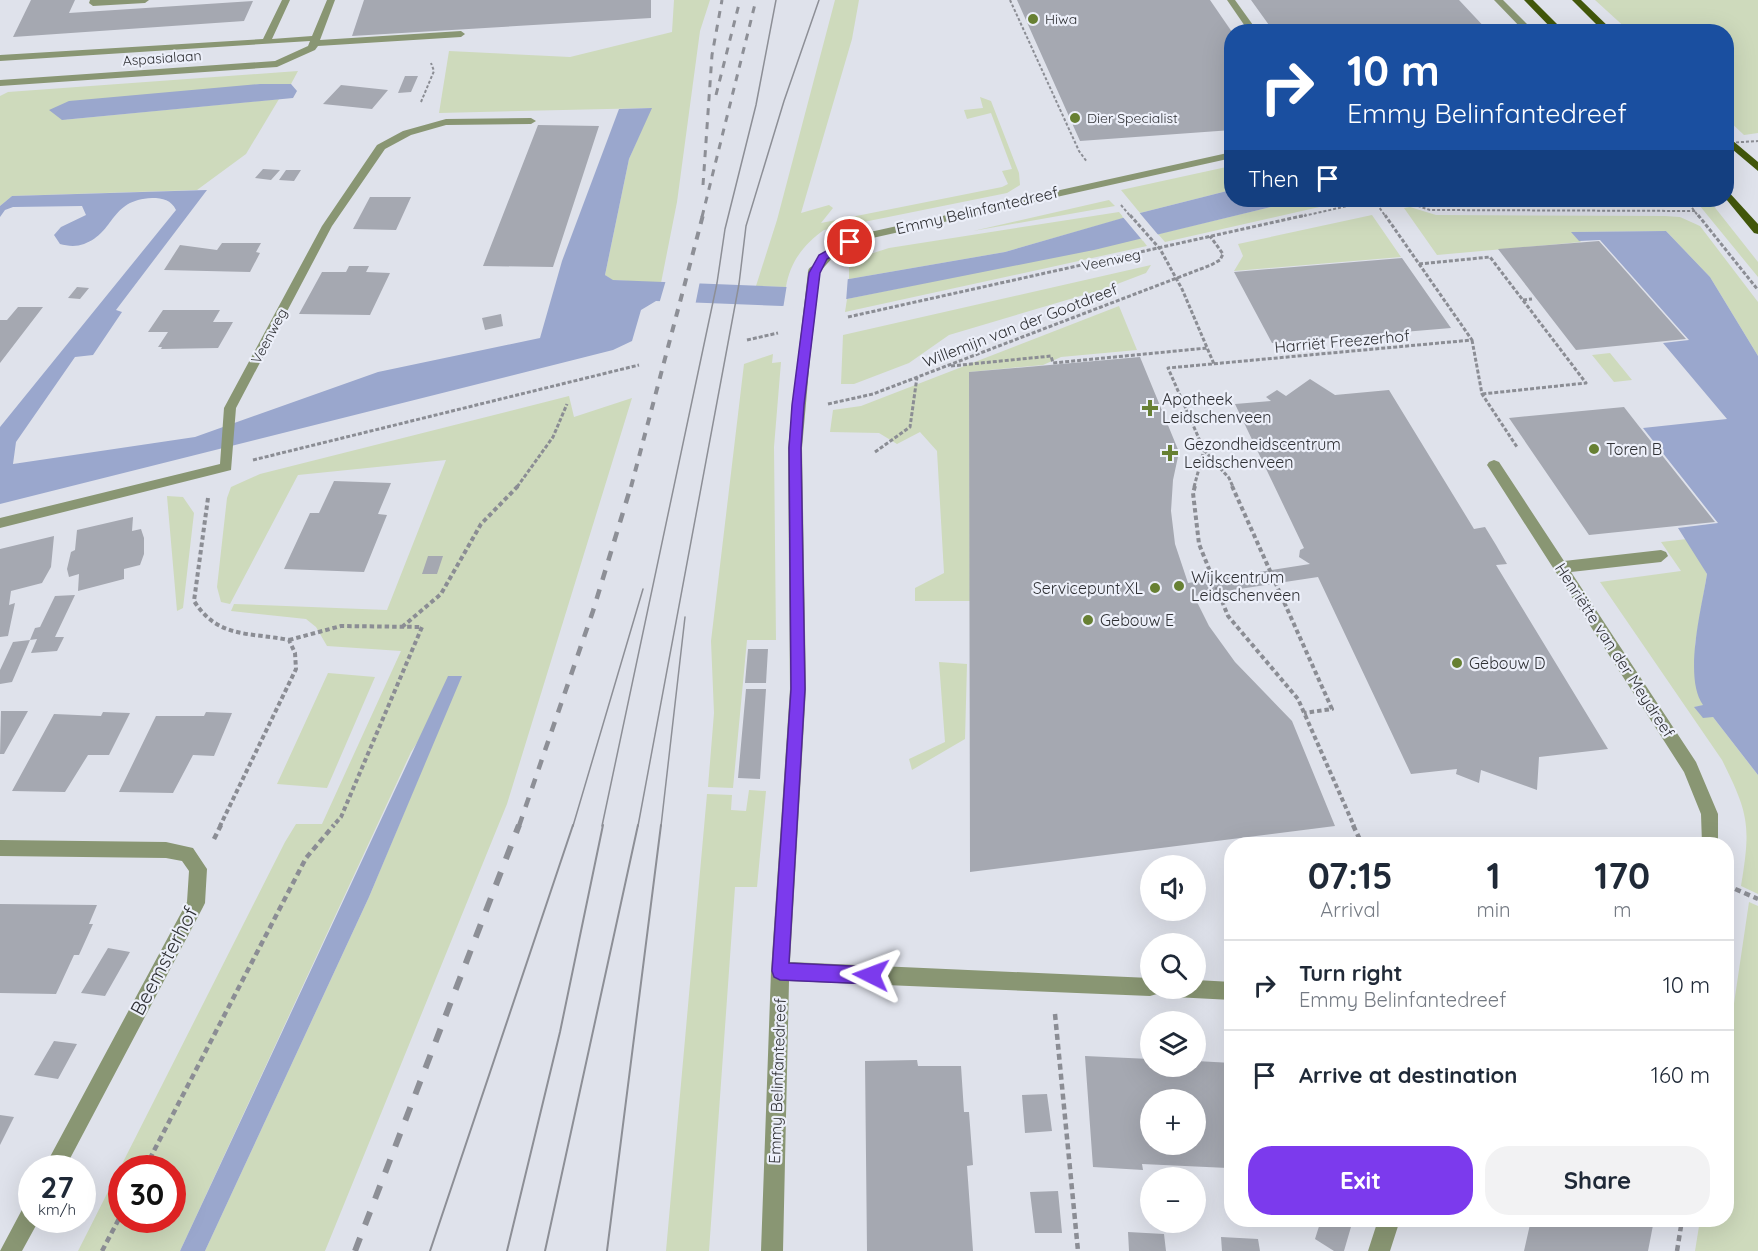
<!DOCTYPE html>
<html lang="en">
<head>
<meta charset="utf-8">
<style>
	:root { --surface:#fff; --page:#f2f2f3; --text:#1f2937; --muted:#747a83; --line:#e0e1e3; --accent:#7c3aed }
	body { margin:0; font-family:Quicksand,sans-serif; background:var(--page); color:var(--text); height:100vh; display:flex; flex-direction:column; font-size:22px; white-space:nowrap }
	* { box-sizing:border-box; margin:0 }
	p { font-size:20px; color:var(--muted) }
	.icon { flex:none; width:33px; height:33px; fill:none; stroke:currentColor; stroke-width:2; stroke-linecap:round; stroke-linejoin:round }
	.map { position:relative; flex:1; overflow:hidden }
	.drawer { position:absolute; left:1224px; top:837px; width:510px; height:390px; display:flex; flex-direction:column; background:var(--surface); border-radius:24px; box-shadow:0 6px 24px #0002 }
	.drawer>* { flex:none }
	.top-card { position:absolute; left:1224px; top:24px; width:510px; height:183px; border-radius:24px; box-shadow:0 6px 24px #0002; background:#1a4fa0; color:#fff; overflow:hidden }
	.tools { position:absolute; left:1140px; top:855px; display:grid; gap:12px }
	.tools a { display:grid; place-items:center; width:66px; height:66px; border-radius:50%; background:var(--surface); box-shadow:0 6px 24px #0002; font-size:30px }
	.speed { position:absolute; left:18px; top:1155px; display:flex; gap:12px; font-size:30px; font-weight:700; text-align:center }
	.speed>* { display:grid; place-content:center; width:78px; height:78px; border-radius:50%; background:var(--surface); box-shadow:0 6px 24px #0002; line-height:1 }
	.speed small { font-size:15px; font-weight:400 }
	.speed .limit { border:9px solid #d22; background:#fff; color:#111 }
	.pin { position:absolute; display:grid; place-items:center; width:51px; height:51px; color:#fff; margin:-26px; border:3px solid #fff; border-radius:50%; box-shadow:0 2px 6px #0007 }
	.me { position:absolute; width:66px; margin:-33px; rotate:273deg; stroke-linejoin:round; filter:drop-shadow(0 0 4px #0008) }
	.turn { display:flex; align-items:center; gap:21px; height:126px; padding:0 24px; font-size:27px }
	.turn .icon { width:78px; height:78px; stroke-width:2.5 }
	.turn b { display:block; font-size:42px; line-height:51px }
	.then { display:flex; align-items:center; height:57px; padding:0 24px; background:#0003; gap:12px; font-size:22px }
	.eta { display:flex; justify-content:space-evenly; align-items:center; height:102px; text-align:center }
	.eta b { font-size:36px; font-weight:700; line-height:42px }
	.button { display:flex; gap:12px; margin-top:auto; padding:12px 24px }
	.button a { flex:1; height:69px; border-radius:24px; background:var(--accent); color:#fff; font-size:24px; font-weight:700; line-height:69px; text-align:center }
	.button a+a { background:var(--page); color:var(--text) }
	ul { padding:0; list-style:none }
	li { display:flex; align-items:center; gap:18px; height:90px; padding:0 24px; border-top:2px solid var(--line) }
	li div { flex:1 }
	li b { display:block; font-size:22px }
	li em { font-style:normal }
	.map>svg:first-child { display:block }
	.green { fill:#cedabc; fill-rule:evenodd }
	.water { fill:#9aa7cd }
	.pier { fill:#dfe2eb }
	.building { fill:#a5a8b1; fill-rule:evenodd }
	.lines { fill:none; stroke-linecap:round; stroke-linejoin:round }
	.path-far3 { stroke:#8b8d94; stroke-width:2; stroke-dasharray:3 2; stroke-linecap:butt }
	.path-far2 { stroke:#8b8d94; stroke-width:3; stroke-dasharray:4 2; stroke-linecap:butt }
	.path-far1 { stroke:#8b8d94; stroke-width:4; stroke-dasharray:4.5 3; stroke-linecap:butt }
	.path { stroke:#8b8d94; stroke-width:4.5; stroke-dasharray:6 4; stroke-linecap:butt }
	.minor { fill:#899673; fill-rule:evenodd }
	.major { fill:#42570b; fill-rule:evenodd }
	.tram-far1 { stroke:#8d8f96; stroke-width:1.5 }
	.tram { stroke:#8d8f96; stroke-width:2 }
	.rail-far3 { stroke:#8d8f96; stroke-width:3; stroke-dasharray:7 7; stroke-linecap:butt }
	.rail-far2 { stroke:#8d8f96; stroke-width:4; stroke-dasharray:8 8; stroke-linecap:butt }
	.rail-far1 { stroke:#8d8f96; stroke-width:4.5; stroke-dasharray:10 10; stroke-linecap:butt }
	.rail { stroke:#8d8f96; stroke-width:6; stroke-dasharray:14 14; stroke-linecap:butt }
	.path-bridge { stroke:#8b8d94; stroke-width:2; stroke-dasharray:3 2; stroke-linecap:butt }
	.minor-bridge { stroke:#899673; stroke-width:12 }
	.route { fill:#7c3aed; stroke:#51269a; stroke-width:1.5 }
	.poi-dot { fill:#678033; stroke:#eceff9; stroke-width:2 }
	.labels { text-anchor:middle; stroke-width:4.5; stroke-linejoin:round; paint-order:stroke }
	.far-poi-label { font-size:14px; fill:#2f3034; stroke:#eceff9; text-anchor:start }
	.far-street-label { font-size:14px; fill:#2f3034; stroke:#eceff9 }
	.street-label { font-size:16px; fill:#2f3034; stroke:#eceff9 }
	.poi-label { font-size:16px; fill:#2f3034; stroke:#eceff9; text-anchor:start }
	.near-street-label { font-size:20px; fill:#2f3034; stroke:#eceff9 }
</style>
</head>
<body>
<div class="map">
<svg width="1758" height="1251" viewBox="0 0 1758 1251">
	<rect width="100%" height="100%" fill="#dfe2eb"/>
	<path class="green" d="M674,0H710L700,31L677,202L661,283L612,280L605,275L629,159L651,108L439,113L449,51L570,57L672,32Z
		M835,0H859L852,39L801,213L829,205L833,208L821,223L1002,187L1008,184L1002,171L1012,169L991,113L967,119L964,110L983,108L980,97L991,101L1019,173L1020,185L1007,193L824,230C804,244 790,262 786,287L756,286L777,220Z
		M1595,0H1758V133L1744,135L1727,119L1726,32L1629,31Z
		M298,71L291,84H260L62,120L279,99L246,154L197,190L12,196L0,206V96L8,92Z
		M1231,166V190L1140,213L1121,190Z
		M1109,200L1115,206L973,231Z
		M1300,200H1350L1165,242L1158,234Z
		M1438,200H1678L1679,202L1664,207L1426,202Z
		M1695,200H1709L1758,262V277Z
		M1410,207L1436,215L1665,216L1680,217L1700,226L1758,302V356L1710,277L1666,231L1572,232L1581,242L1437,255L1404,208Z
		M1119,212L1124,218L1005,252L849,279V265L867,255L889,248Z
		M1372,215L1401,257L1234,271L1243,256L1238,244Z
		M1141,238L1147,246L845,312L847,299Z
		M1151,265L1146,273L1104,289L949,335L909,363L854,384H841L843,335Z
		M1119,306L1137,350L1061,357L1043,365L969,372L970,601H915V588L944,573L937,451L920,432L897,444L879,433L830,432L833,410L861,406Z
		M1610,353L1632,380L1614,382L1592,355Z
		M773,354L772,363L781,362L774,447L776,640H747L733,788L708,787L714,713L711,641L744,364Z
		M569,396L574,417L632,398L507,804L325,1251H205L369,897L461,676L411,752L180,1251H78L285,842L296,824H322L401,651L327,646L316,627L306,619L231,611L234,604L387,610L446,460L298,475L230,604L221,602L217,587L227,498L231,487L260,474ZM122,1168H172V1220H122Z
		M167,496L183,497L194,513L183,608L177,611Z
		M1687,539L1707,574L1695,644L1704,705L1695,707L1713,717L1758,775V894L1741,886C1751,826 1749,814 1722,760L1600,582L1681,571L1661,542Z
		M939,662L967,664L965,739L912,770L909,759L945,742Z
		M328,673L375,677L327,788L277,784Z
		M749,790L766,791L757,887H735L709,1251H666L707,794L732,795L731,810L746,811Z
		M1749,902L1758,906V1251H1695L1700,1220H1726L1727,1051Z"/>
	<path class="water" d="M260,84H291L297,91L293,98L62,120L49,110L69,101Z
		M652,108L629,159L605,275L613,280L786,287L849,279L1005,252L1140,213L1231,190L1232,200H1300L1094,250L847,299L782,306L656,301L641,310L632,341L613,350L0,504V427L176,210C171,200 163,198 152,198C109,200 116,232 84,244C76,247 67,246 60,244L54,235L61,227L86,215L82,206L13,207L5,210L0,217V206L12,196L207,190L116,310L122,312L93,355L75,357L16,442L13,464L195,437L378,372L540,338L562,261L619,109Z
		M1666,231L1710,277L1758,356V775L1713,717L1703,718L1694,707L1703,705C1683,677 1702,607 1707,574L1678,528L1718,523L1643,428L1727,419L1663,343L1689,340L1600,240L1579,241L1571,232Z
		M448,676H462L369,897L205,1251H180Z"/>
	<path class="pier" d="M1138,211L1160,237L1143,241L1122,216Z
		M848,276L846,302L783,309L787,284Z
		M666,280L700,281L695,306L659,304Z"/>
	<path class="building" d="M31,0H75L69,13L253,1L244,21L13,37Z
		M364,0H651V18L352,36Z
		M1017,0H1210L1232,32V130L1080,141Z
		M1251,0H1459L1489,32H1274Z
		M405,76H418L411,92L398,93Z
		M341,85L388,90L372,109L323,104Z
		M538,125L599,126L553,267L483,266Z
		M263,169L280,170L271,180L255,178Z
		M286,170H301L294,181L279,180Z
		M370,197H411L396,230L353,229Z
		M1599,241L1686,339L1576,350L1498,249Z
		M222,243H261L256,252L260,253L250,272L164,270L180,245L217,250Z
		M1402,258L1451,328L1272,343L1234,272Z
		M349,266H369L366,272L390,273L370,315L299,314L322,272H346Z
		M77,287L89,288L80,299L68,298Z
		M18,307H43L0,363V320H7Z
		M163,310H220L213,322H233L218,348L161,349L162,347H158L168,332H148Z
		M501,314L503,326L485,330L482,318Z
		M1140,357L1179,452L1173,480L1171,511L1175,544L1188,583L1310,564L1299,557L1300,550L1304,548L1235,404L1271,401L1266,397L1277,390L1286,396L1310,379L1335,395L1389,390L1474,529L1485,527L1496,545L1507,564L1496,565L1608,749L1539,757L1537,790L1481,770L1479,783L1456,774L1457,769L1411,774L1318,577L1194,596L1209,626L1235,662L1292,721L1335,826L970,872L969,372Z
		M1624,407L1638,425L1715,522L1589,535L1509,418Z
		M334,481L391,483L378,514L387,515L364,572L284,569L310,513H319Z
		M133,517L132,531L141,529L144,538V554L140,565L124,569V579L78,591L79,574L69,577L67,569L71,552L75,550L77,530Z
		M54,536L51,567L42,583L11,591L9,605L15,603L8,636L0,637V549Z
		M428,556H443L437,574H422Z
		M75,595L55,637H64L57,651L31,653L37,639L30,640L35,628L40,627L55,596Z
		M30,640L12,682L0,684V670L13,642Z
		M748,649H768L766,683H745Z
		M746,689H766L760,779L738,778Z
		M1,711H28L4,754H0Z
		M103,712L130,713L109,755H88L65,792L12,791L54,714L101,716Z
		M206,712L232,713L214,756L193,755L173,793L119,792L156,716H204Z
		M0,904L97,905L89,924H93L79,955H74L56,994L0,993Z
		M108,948L130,952L105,996L81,993Z
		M54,1041L77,1044L58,1079L34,1075Z
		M1085,1056L1150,1059V1066H1196V1061L1232,1063V1173L1228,1168L1142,1164L1143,1170L1093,1167ZM1150,1100H1196V1144H1150Z
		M917,1060L918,1066H961L964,1112H969L973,1165L967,1166L973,1251H867L865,1061Z
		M1047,1094L1052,1131L1025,1133L1022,1095Z
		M0,1115L14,1117L0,1145Z
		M1058,1191L1062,1233H1035L1030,1192Z
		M1321,1220H1353L1344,1251H1334L1315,1239Z
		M1531,1220H1654L1648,1251H1524Z
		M1128,1232L1164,1234L1166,1251H1129Z
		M1221,1237L1258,1239L1260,1251H1222Z"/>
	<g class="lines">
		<path class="path-far3" d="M1010,0L1079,151L1087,162
			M421,102L434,71L431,63
			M1374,200L1386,217
			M1410,200L1415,205L1430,210L1697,211
			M1686,200L1699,217
			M1121,205L1131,217
			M1299,217L1374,200"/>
		<path class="path-far2" d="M1130,215L1160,249L1182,289L1214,364
			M1698,215L1758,290
			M1419,264L1490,257L1586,383L1482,394
			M1523,300L1532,299
			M848,317L1306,215
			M747,340L778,333
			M1472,340L1482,394L1517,447
			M951,366L1051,356L1053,363L1207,348
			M828,404L873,394L1211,265L1220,260L1223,254L1210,236
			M1204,450L1229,478L1233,487
			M875,452L910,427L917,377
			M253,460L639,365
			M517,487L553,437L567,404
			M1194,487L1204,450L1168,368L1472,340L1385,215"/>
		<path class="path-far1" d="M1195,486L1193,493L1199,544L1228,616L1298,699L1354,826
			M1232,486L1332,709L1304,713
			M208,498L194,601C218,639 250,632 289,640L295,653L296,669L220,826
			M402,627L441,594L481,524L518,486
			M289,640L341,626L422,627L341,817L333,826"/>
		<path class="path" d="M1353,825L1361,842L1365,844
			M214,839L221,825
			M1726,885L1758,899
			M1055,1014L1078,1251
			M145,1168L306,858L334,825
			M102,1251L122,1213
			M1677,1251L1682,1220"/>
		<path class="minor" d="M90,0H149L145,3L93,6L89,3Z
			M282,0H290L272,39L312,36L327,0H335L320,40L461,31L465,34L461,37L318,46L315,50L277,67L0,86V80L275,61L308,46L310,41L0,61V55L263,39Z
			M1227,0H1235L1258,32H1249Z
			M1494,0H1503L1535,32H1525Z
			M446,119L531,118L536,121L531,124L446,125L411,135L385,149L332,226L236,408L231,470L0,528V518L220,464L224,408L322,226L377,145L403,131Z
			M1232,152V158L868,239L834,256L818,274H810L808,272L826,251L861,234Z
			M804,354L810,358L802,448L806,689L790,962L1150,978V988H1159L1157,994L1150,996L789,981L783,1251H761L771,971L790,689L788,448L798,358Z
			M1494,460L1499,462L1564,561L1661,550L1666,552L1668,556L1661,562L1571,572L1696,762L1718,814V844H1702L1701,814L1684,772L1489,468L1487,465L1489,462Z
			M0,840L166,842L193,848L207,869L205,903L202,909L65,1168H44L187,902L189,871L182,861L166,858L0,856Z
			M1196,980L1232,982V1000L1174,997L1167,995L1165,988H1196Z
			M32,1201V1220H39L22,1251H0L25,1204Z
			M1378,1220H1400L1390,1251H1368Z"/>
		<path class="major" d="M1524,0H1533L1565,32H1555Z
			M1572,0H1581L1614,32H1604Z
			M1726,135L1758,162V171L1726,144Z
			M1726,189L1758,224V234L1754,233L1726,199Z"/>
		<path class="tram-far1" d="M573,826L643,589
			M602,826L717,283L725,229L756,105L776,0
			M638,826L739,284L746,226L784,101L819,0
			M661,826L685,617"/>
		<path class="tram" d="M430,1251L573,825
			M507,1251L560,1032L603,825
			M545,1251L638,825
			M607,1251L661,825"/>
		<path class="rail-far3" d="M716,95L740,0
			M703,185L712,55L722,0
			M702,217L756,0"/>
		<path class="rail-far2" d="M631,487L703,215"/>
		<path class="rail-far1" d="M519,826L593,611L631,486"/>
		<path class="rail" d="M355,1251L519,825"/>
		<path class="path-bridge" d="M1726,143L1758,141"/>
		<path class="minor-bridge" d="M804,358L814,272"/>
	</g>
	<path class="route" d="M846,240L855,242L827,259L820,273L804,405L801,448L805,689L789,963L871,967L877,969L879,975L877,981L871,984L780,980L774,977L772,971L791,689L789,448L792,405L809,273L819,255Z"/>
	<g class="poi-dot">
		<circle cx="1033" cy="19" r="6"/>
		<circle cx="1075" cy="118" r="6"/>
		<path d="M1147 399h6v6h6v6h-6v6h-6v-6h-6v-6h6z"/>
		<circle cx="1594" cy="449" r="6"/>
		<path d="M1167 444h6v6h6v6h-6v6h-6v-6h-6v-6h6z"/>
		<circle cx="1179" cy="586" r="6"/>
		<circle cx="1155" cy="588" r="6"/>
		<circle cx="1088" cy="620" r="6"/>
		<circle cx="1457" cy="663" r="6"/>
	</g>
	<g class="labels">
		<g class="far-poi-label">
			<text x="1045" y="24">Hiwa</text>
			<text x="1087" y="123">Dier Specialist</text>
		</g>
		<g class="far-street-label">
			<text transform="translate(162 58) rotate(-4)" y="5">Aspasialaan</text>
			<text transform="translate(1111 260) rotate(-12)" y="5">Veenweg</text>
			<text transform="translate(269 336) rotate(-62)" y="5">Veenweg</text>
		</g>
		<g class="street-label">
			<text transform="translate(977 210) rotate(-13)" y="6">Emmy Belinfantedreef</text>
			<text transform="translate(1020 325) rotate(-21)" y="6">Willemijn van der Gootdreef</text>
			<text transform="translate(1342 341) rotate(-5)" y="6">Harriët Freezerhof</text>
			<text transform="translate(1615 650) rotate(57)" y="6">Henriëtte van der Meydreef</text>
			<text transform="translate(777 1081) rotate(-88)" y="6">Emmy Belinfantedreef</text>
		</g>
		<g class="poi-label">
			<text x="1162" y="405">Apotheek<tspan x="1162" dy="18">Leidschenveen</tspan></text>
			<text x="1184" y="450">Gezondheidscentrum<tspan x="1184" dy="18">Leidschenveen</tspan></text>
			<text x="1606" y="455">Toren B</text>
			<text x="1191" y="583">Wijkcentrum<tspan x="1191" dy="18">Leidschenveen</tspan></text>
			<text x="1143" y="594" text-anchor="end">Servicepunt XL</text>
			<text x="1100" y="626">Gebouw E</text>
			<text x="1469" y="669">Gebouw D</text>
		</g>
		<g class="near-street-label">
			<text transform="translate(164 961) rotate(-62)" y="7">Beemsterhof</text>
		</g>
	</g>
</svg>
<div class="tools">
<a><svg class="icon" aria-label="sound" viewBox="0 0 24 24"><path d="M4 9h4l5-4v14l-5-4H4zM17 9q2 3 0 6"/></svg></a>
<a><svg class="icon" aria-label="search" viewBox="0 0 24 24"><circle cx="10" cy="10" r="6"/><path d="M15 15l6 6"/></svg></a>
<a><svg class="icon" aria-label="layers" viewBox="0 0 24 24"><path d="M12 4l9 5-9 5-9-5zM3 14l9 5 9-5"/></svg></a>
<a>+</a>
<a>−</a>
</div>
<div class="speed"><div>27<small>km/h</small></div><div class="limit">30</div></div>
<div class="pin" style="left:850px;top:242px;background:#d93025"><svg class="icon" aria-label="arrive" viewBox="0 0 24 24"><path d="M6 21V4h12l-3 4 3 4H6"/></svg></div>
<svg class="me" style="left:871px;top:975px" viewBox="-20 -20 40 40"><path d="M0-17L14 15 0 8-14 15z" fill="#7c3aed" stroke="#fff" stroke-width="4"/></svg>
<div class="top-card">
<div class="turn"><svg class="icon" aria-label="right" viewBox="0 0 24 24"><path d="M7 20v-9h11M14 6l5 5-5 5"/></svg><div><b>10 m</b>Emmy Belinfantedreef</div></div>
<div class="then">Then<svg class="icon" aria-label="arrive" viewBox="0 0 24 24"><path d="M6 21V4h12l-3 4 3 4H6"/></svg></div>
</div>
<section class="drawer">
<div class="eta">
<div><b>07:15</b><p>Arrival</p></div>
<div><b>1</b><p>min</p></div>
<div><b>170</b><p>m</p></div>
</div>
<ul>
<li><svg class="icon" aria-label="right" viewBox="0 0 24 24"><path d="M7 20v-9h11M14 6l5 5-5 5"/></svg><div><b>Turn right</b><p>Emmy Belinfantedreef</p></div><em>10 m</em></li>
<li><svg class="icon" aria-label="arrive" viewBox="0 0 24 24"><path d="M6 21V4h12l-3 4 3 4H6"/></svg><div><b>Arrive at destination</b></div><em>160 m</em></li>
</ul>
<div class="button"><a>Exit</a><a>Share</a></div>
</section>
</div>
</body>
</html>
